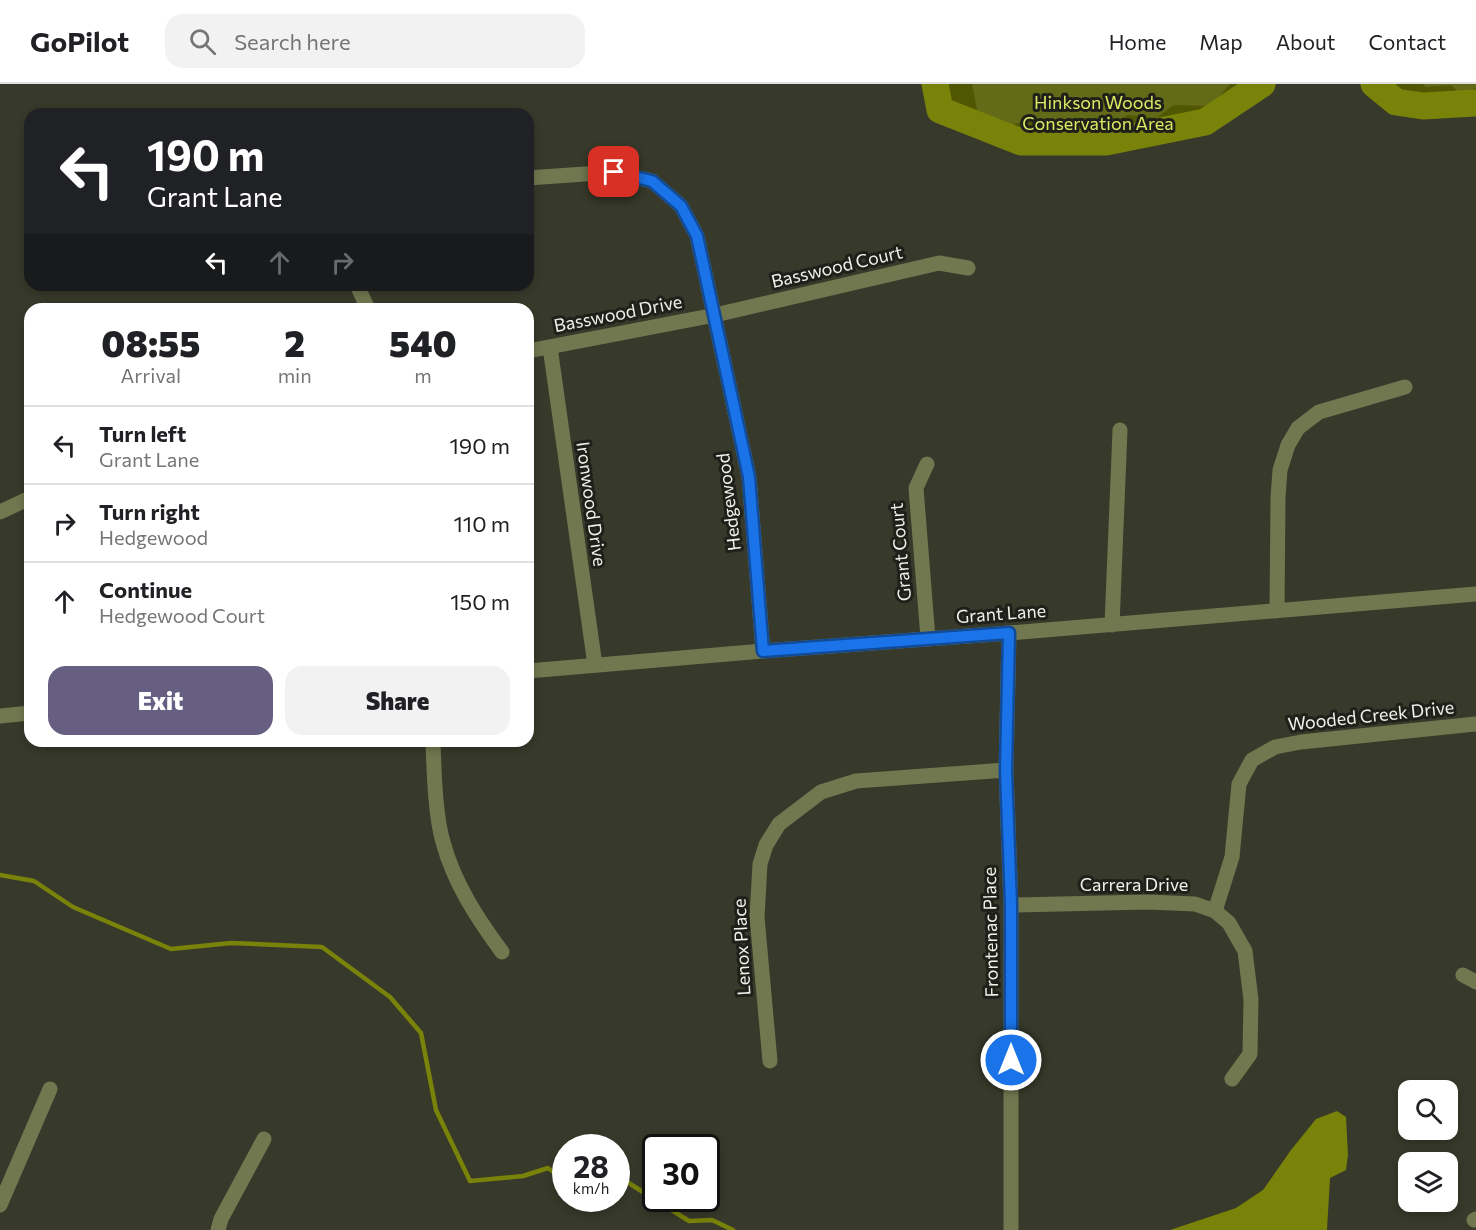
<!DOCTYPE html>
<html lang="en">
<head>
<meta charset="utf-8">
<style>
	:root { --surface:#fff; --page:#f2f2f2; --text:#202124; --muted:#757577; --line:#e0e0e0; --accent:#665f82 }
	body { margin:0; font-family:Commissioner,sans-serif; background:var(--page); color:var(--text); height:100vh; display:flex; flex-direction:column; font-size:22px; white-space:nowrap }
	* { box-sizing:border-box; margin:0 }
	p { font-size:20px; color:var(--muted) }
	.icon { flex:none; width:33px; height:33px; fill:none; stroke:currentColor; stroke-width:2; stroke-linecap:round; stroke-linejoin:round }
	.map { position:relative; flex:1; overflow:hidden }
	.drawer { position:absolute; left:24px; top:219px; width:510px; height:444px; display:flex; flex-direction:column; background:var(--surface); border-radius:18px; box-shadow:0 3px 9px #0003 }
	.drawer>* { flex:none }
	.top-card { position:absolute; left:24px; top:24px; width:510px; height:183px; border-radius:18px; box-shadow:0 3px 9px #0003; background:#202124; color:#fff; overflow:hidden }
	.controls { position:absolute; left:1398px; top:996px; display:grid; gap:12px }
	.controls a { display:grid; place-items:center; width:60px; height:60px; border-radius:12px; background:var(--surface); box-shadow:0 3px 9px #0003; font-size:30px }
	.speed { position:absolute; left:552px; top:1050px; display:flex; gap:12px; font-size:30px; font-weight:700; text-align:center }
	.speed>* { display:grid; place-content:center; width:78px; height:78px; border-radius:50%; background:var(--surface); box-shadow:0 3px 9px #0003; line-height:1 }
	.speed small { font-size:15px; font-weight:400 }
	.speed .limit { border:3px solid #111; border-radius:9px; background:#fff; color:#111 }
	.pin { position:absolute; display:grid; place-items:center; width:51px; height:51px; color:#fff; margin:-26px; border-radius:12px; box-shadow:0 3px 9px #0006 }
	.me { position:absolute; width:66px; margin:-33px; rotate:0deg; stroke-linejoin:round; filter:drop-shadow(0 0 4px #0008) }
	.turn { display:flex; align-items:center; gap:21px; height:126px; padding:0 24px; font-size:27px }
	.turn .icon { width:78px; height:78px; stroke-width:2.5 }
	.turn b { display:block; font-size:42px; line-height:51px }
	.lanes { display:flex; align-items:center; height:57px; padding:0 24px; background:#0003; justify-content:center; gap:30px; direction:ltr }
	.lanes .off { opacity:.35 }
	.eta { display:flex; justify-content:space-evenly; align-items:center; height:102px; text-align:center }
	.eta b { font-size:36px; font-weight:800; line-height:42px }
	.action { display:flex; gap:12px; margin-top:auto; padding:12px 24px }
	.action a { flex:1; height:69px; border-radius:18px; background:var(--accent); color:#fff; font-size:24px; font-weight:800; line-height:69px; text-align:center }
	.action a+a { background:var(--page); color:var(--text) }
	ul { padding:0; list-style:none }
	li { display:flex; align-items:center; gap:18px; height:78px; padding:0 24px; border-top:2px solid var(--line) }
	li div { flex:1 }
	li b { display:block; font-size:22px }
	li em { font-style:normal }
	header { display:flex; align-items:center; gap:36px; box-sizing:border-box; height:84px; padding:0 30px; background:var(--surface); border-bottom:2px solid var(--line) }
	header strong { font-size:28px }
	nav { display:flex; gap:33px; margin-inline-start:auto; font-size:21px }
	.search { width:420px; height:54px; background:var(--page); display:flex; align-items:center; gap:15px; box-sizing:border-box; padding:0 21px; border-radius:18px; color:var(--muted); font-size:22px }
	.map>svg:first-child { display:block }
	.green { fill:#505602 }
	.forest { fill:#636a18 }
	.water { fill:#798209 }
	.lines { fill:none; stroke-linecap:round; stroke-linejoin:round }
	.stream { stroke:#798209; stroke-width:4.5 }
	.river { stroke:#798209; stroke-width:27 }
	.minor { stroke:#71774f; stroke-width:15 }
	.route-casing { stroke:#114b97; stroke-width:15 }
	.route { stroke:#1a73e8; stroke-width:10 }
	.labels { text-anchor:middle; stroke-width:6; stroke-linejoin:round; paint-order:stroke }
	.park-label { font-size:18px; fill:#dbea63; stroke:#1f2019 }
	.street-label { font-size:18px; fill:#f0f1e8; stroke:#1f2019 }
</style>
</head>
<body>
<header>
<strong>GoPilot</strong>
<div class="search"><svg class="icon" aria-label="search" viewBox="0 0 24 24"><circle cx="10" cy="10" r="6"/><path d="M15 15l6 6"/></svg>Search here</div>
<nav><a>Home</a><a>Map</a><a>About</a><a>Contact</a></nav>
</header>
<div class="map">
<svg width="1476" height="1146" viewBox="0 0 1476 1146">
	<rect width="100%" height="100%" fill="#37392a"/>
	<path class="green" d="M935,0H1262L1205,38L1106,58H1021L940,26Z
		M1374,0H1476V18H1396Z"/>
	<path class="forest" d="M972,0H1230L1211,22L1174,21L1156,34L1128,31L1103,44L1062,37L1032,35L1004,43L978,31Z
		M1423,0H1476V3L1470,9L1460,10L1451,1L1426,3Z"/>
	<path class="water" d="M1337,1027L1346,1033L1348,1071L1346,1086L1330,1094L1327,1146H1170L1236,1124L1263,1106L1291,1066L1316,1035Z"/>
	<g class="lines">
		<path class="stream" d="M0,791L34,797L73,823L171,865L231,859L322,863L390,913L421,949L436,1026L470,1097L523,1092L548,1084L566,1097
			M616,1091L689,1137L712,1136L733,1146"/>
		<path class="river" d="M935,0L940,26L1021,58H1106L1205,38L1262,0
			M1374,0L1396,18L1423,22L1476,19"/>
		<path class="minor" d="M528,94L613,88L652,97L681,122L697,152L749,393L763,567
			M357,201L368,225
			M550,263L595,581
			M528,267L715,231L939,179L968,184
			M927,380L916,404L928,554
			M0,428L30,414
			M1277,527L1278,413L1280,386L1288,361L1298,344L1319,328L1405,303
			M1112,541L1120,346
			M1009,549L1006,686L1011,821V1146
			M528,587L763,567L1009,549L1476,510
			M0,632L30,629
			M433,657C434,686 435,731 443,758C454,799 477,834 502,868
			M1011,821L1148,818L1195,820L1215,827L1229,839L1245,867L1251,916L1250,970L1232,995
			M1215,827L1232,773L1239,700L1252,676L1275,663L1301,658L1476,640
			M1463,891L1476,898
			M770,977L757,833L760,780L766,761L779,740L821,708L856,697L1006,686
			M0,1121L50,1005
			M1474,1136L1476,1135
			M218,1146L221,1135L264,1055"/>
	</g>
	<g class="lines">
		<defs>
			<path id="route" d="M614,88L652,97L681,122L697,152L749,393L763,567L1009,549L1006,686L1011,821V976"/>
		</defs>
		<use href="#route" class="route-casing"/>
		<use href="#route" class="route"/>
	</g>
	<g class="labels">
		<g class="park-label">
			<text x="1098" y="25">Hinkson Woods<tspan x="1098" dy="21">Conservation Area</tspan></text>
		</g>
		<g class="street-label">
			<text transform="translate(837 183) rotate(-13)" y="6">Basswood Court</text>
			<text transform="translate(618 230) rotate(-11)" y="6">Basswood Drive</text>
			<text transform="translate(729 418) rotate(-97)" y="6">Hedgewood</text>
			<text transform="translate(591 420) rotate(82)" y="6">Ironwood Drive</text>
			<text transform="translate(901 468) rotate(-95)" y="6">Grant Court</text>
			<text transform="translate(1001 530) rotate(-4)" y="6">Grant Lane</text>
			<text transform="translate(1371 632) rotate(-6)" y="6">Wooded Creek Drive</text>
			<text x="1134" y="807">Carrera Drive</text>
			<text transform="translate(991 848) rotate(-91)" y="6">Frontenac Place</text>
			<text transform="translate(742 863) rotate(-93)" y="6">Lenox Place</text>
		</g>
	</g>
</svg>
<div class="controls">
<a><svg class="icon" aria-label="search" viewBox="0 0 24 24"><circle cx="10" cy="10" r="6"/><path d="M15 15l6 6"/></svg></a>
<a><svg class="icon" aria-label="layers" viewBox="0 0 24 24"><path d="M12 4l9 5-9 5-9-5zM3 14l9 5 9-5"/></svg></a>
</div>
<div class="speed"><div>28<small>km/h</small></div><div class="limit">30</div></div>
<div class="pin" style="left:614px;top:88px;background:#d93025"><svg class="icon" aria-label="arrive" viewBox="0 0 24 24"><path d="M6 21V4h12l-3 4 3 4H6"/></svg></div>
<svg class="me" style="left:1011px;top:976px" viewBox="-20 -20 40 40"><circle r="17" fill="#1a73e8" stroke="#fff" stroke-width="3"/><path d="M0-11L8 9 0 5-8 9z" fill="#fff"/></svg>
<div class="top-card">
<div class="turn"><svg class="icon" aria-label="left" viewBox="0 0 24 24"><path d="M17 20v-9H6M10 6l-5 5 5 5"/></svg><div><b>190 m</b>Grant Lane</div></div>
<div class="lanes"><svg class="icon" aria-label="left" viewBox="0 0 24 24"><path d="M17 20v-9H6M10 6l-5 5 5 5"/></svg><svg class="icon off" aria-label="ahead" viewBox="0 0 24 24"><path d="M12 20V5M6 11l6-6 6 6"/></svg><svg class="icon off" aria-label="right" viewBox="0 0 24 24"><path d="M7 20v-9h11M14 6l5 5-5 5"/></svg></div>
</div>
<section class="drawer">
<div class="eta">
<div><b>08:55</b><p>Arrival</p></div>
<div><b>2</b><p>min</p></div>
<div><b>540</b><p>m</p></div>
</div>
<ul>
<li><svg class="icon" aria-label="left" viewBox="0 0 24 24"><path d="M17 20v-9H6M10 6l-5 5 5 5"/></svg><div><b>Turn left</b><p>Grant Lane</p></div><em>190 m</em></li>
<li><svg class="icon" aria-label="right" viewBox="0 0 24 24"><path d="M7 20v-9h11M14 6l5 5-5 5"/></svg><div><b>Turn right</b><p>Hedgewood</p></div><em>110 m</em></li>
<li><svg class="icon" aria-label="ahead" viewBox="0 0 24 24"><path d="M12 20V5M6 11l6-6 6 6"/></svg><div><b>Continue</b><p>Hedgewood Court</p></div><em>150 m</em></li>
</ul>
<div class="action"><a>Exit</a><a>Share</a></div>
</section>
</div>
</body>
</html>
